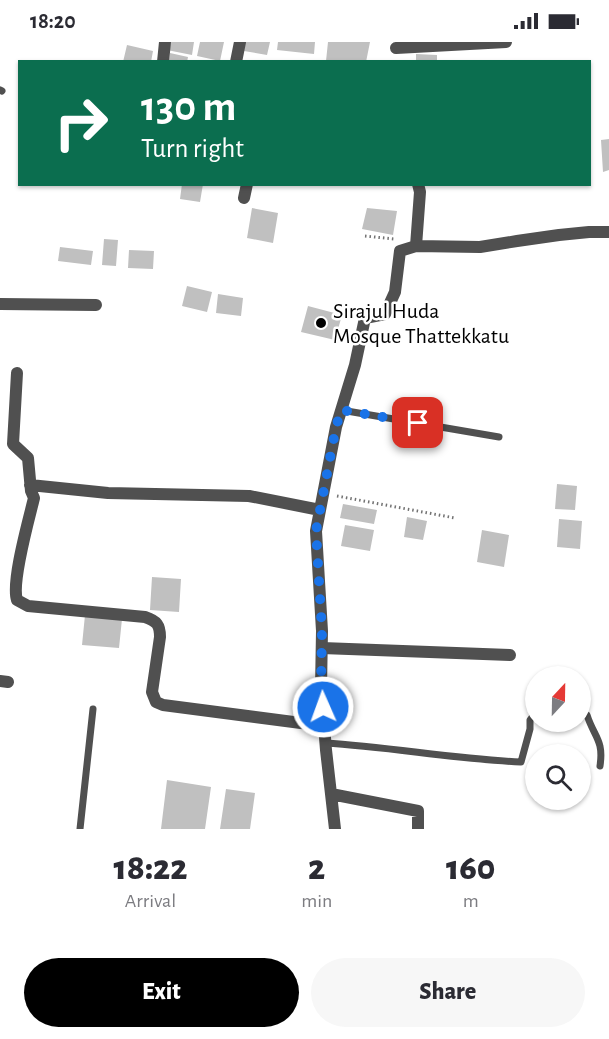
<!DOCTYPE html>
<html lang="en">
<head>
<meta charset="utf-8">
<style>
	:root { --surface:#fff; --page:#f7f7f7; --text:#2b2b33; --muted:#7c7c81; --accent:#000 }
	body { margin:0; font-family:"Alegreya Sans",sans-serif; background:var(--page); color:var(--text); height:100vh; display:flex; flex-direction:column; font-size:22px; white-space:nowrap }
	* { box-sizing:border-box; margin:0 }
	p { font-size:20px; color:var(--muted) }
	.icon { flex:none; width:33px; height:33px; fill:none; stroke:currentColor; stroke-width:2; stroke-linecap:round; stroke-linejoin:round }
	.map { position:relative; height:787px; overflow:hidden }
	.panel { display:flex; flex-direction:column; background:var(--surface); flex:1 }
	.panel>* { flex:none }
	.banner { position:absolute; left:18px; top:18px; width:573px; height:126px; border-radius:0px; box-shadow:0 2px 4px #0004; background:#0b6e4f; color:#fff; overflow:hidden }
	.needle { width:39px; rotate:22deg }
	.controls { position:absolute; left:525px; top:624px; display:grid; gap:12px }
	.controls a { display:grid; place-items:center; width:66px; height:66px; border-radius:50%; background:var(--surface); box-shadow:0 2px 4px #0004; font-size:30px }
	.pin { position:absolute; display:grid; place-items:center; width:51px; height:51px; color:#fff; margin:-26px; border-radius:12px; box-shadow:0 3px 9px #0006 }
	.me { position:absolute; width:66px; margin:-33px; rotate:358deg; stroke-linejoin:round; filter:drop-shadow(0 0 4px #0008) }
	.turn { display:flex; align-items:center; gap:21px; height:126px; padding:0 24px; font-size:27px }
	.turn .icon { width:78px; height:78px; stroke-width:2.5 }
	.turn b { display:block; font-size:42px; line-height:51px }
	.eta { display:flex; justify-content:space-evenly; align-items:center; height:102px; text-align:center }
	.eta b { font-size:36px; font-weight:800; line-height:42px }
	.button { display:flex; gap:12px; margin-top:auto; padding:12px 24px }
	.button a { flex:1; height:69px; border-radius:36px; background:var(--accent); color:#fff; font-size:24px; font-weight:800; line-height:69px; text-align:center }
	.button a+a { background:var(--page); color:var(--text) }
	.status { display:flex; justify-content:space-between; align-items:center; height:42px; padding:0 30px; background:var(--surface); direction:ltr }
	.status svg { height:16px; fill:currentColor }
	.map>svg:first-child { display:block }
	.building { fill:#c0c0c0 }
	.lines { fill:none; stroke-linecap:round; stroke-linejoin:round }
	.path { stroke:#727272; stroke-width:3; stroke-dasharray:1.5 3; stroke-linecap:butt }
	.service { stroke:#505050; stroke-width:7 }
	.minor { stroke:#505050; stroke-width:12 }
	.route { stroke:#1a73e8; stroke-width:10; stroke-dasharray:0 18 }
	.poi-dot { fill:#000; stroke:#fff; stroke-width:2 }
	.labels { text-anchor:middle; stroke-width:5; stroke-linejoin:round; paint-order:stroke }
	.poi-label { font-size:22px; fill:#000; stroke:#fff; text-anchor:start }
</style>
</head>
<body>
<div class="status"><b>18:20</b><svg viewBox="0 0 49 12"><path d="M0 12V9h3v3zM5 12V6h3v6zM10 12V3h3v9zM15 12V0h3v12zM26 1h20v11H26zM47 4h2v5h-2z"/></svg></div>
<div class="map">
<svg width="609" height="787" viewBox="0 0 609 787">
	<rect width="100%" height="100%" fill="#fff"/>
	<path class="building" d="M168,0H194L192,13L167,8Z
		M200,0H224L220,19L197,14Z
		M245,0H270L267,13L244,9Z
		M278,0H315L314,12L277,8Z
		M328,0H370L366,20L326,19Z
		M127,3L153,9L151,20H123Z
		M170,11L188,15L187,20H169Z
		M416,12L437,13V20H416Z
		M609,97V128L603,130L601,98Z
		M182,142H203L200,160L180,157Z
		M252,166L278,171L273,201L247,196Z
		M367,166L397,169L393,193L362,187Z
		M104,197L118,198L116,224L102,223Z
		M60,205L93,209L91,223L58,219Z
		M129,208L154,209L153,227L128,226Z
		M187,244L212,250L207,270L182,264Z
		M218,252L243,256L241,274L216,271Z
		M308,264L342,273L335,298L301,290Z
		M557,442L577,444L575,468L555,467Z
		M343,462L377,468L374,482L340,476Z
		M407,475L427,479L423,498L404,495Z
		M559,477L582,479L580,507L557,505Z
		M345,483L374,488L370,509L341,504Z
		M482,488L509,493L504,525L477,520Z
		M152,535L181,537L179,570L150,568Z
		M85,573L122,577L119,606L82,603Z
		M167,738L211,745L205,787H161Z
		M226,747L255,751L250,787H220Z"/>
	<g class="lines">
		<path class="path" d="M365,194L394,197
			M337,454L455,476"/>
		<path class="service" d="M0,48L2,49
			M341,368L499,395
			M580,672L587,673C594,695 604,698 600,724
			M325,701C391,705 455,717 521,720L530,687V678L536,670
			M80,787L93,667"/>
		<path class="minor" d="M396,6L506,0
			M163,20L165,0
			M236,20L240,0
			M244,156L247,142
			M416,204L420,150L418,142
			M0,262L96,263
			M17,331L13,402L28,416L31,449L34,456C29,477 11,540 17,558L28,564L145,575C157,579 160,583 160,595L152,650L156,660L163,663L324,684
			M30,443L108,451L249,454L320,468
			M322,606L510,613
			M0,639L8,640
			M331,752L418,769V787
			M335,787L326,708L321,646L322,589L316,489L336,385L355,323L365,276L385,272L395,250L400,209L416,204L480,205L517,199L559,193L589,190H609"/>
	</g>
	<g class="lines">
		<path class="route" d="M323,665L321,646L322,589L316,489L336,385L341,368L418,381"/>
	</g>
	<circle class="poi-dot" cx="321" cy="281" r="6"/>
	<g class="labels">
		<g class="poi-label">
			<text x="333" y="276">Sirajul Huda<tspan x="333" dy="25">Mosque Thattekkatu</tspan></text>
		</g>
	</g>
</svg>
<div class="controls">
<a><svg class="needle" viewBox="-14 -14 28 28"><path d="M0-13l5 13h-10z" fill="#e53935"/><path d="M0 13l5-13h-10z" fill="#7c7c81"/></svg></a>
<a><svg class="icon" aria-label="search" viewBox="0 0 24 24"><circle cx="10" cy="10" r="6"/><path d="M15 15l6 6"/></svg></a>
</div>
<div class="pin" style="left:418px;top:381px;background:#d93025"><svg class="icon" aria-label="arrive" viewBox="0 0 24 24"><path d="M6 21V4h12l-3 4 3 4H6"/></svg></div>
<svg class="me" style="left:323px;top:665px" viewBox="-20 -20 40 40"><circle r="17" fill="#1a73e8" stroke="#fff" stroke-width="3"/><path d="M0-11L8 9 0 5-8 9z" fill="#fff"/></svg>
<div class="banner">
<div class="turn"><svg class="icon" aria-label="right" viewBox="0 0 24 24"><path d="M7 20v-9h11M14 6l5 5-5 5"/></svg><div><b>130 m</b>Turn right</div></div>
</div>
</div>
<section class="panel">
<div class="eta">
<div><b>18:22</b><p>Arrival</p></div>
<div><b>2</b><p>min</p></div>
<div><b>160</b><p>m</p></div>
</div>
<div class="button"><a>Exit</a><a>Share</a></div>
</section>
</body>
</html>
